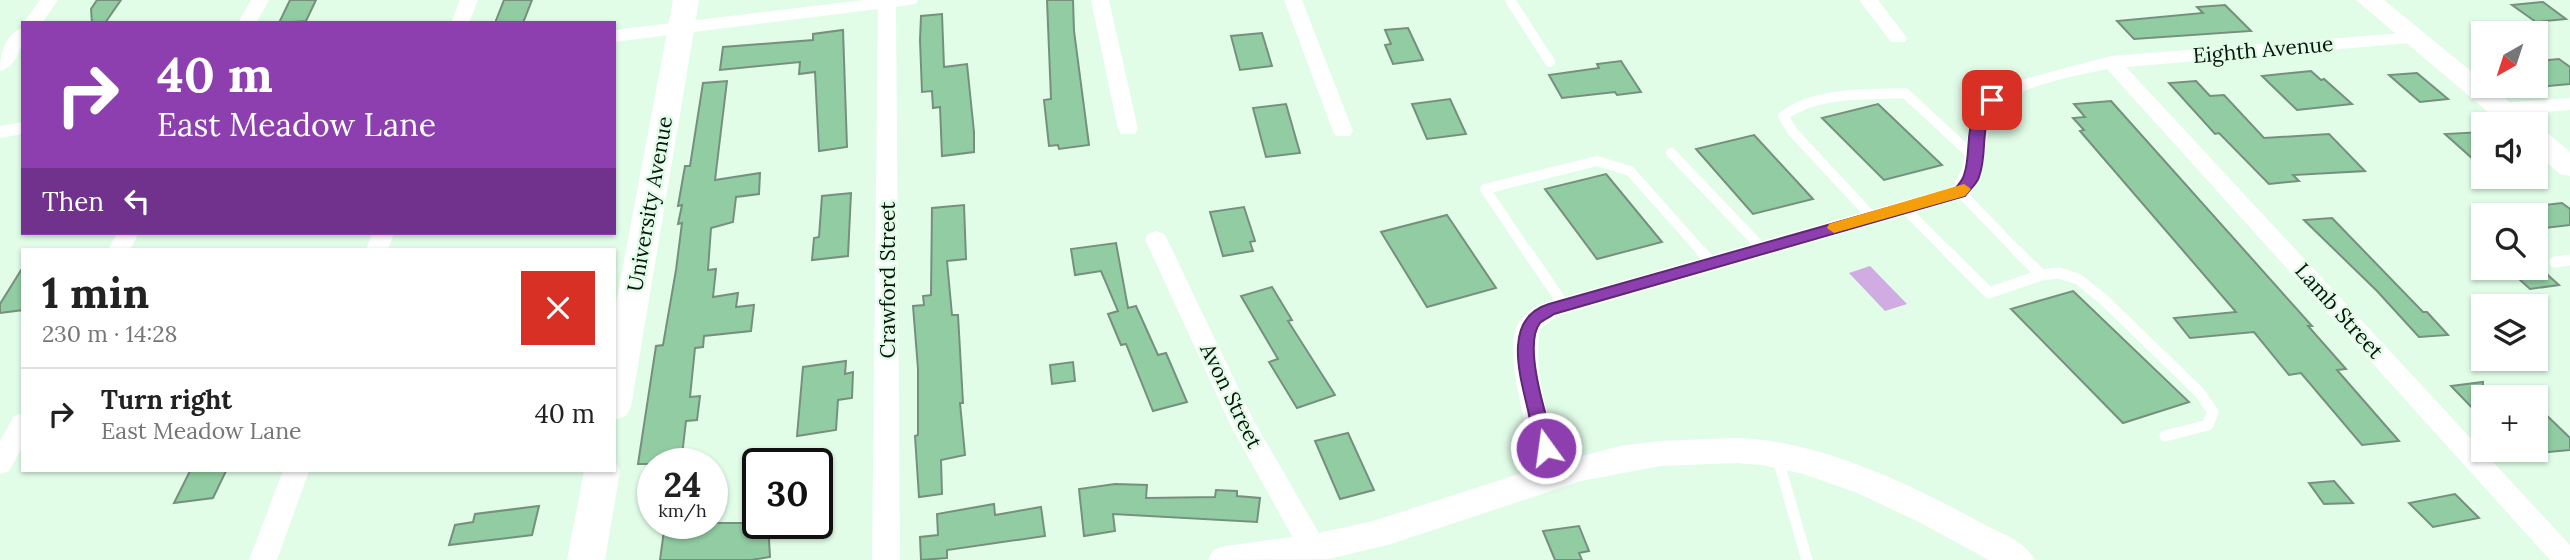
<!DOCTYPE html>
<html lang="en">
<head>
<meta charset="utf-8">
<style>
	:root { --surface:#fff; --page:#f2f2f2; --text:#222; --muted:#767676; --line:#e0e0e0 }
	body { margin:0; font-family:Lora,serif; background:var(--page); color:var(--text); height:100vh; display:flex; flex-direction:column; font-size:26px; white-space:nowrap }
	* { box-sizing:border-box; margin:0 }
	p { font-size:23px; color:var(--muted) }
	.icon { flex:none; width:38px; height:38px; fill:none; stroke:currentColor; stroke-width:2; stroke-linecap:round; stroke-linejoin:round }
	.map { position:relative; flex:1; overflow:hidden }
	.details { position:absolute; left:21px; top:248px; width:595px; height:224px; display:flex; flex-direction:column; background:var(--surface); border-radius:0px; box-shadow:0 2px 5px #0004 }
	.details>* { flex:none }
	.banner { position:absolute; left:21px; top:21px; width:595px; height:214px; border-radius:0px; box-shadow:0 2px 5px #0004; background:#8d3fb0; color:#fff; overflow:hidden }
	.needle { width:46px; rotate:219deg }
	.buttons { position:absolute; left:2471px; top:21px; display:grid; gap:14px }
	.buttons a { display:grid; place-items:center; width:77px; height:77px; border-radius:0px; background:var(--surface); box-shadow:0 2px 5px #0004; font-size:35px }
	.speed { position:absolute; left:637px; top:448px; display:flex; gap:14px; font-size:35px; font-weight:700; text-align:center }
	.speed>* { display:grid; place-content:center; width:91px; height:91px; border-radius:50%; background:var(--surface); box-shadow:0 2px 5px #0004; line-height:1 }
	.speed small { font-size:18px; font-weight:400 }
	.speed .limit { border:4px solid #111; border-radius:10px; background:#fff; color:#111 }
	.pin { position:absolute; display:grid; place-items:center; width:60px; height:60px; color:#fff; margin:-30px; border-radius:14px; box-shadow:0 4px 10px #0006 }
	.me { position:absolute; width:77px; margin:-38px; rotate:346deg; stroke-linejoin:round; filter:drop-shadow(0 0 5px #0008) }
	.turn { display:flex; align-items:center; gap:24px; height:147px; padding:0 21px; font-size:32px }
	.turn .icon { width:91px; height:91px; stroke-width:2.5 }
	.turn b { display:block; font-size:49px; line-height:60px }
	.then { display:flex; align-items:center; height:66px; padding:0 21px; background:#0003; gap:14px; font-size:26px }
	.round { display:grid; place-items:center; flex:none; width:74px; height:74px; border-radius:0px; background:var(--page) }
	.headline { display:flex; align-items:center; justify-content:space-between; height:119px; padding:0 21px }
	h1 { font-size:42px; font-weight:700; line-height:52px }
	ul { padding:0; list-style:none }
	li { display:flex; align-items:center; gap:21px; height:91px; padding:0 21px; border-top:2px solid var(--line) }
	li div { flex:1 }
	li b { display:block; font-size:26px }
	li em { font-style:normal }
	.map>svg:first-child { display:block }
	.water { fill:#d0ace3 }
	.building { fill:#91cca2; stroke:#77907e; stroke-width:2 }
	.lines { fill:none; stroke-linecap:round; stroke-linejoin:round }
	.service-far1 { stroke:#fff; stroke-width:10 }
	.service { stroke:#fff; stroke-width:11 }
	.minor { fill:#fff; fill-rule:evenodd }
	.tertiary { fill:#fff; fill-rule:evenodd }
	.secondary { fill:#fff; fill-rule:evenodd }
	.route { fill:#8d3fb0; stroke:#5c2972; stroke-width:2 }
	.slow { fill:#f59e0b }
	.labels { text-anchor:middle; stroke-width:5; stroke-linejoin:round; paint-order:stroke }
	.street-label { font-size:21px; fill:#09130c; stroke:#e1fde8 }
</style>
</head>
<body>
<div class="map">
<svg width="2570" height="560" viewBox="0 0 2570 560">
	<rect width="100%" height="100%" fill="#e1fde8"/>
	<path class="water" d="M1870,266L1907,304L1885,311L1849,273Z"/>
	<path class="building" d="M97,0H121L105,23H92L91,9Z
		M290,0H316L306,21L279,23Z
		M504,0H532L523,23H495Z
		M1047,0H1073L1074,31L1089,145L1059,149L1058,145L1049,146L1044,100L1051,99Z
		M2543,2L2566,19L2536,22L2512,5Z
		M2225,5L2251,31L2134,39L2117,21L2203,13L2197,7Z
		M942,14L944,67L967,64L974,132V152L942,156L940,107L933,108L932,91L922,92L920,40L921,16Z
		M1408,28L1423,60L1393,64L1385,45L1391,44L1385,30Z
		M843,30L847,147L819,151L815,72L799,74L800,62L720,70L723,47L813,40V34Z
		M1262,33L1272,66L1240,70L1231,36Z
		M2559,59L2570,67V84L2536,87V61Z
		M1621,61L1641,92L1617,95L1615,92L1562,98L1549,75L1599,68L1597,64Z
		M2311,71L2321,80L2324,79L2352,104L2297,110L2262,76Z
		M2417,73L2448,99L2420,102L2389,75Z
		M727,81L715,180L760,173L759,194L736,197L733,222L711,228L708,270L716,269L713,297L738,293L736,307L754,305L751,331L704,336L703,347L695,348L690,397L700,396L697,420L686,421L681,464H638L656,346L663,345L676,270L682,223L678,224L682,205L678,206L685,166H690L703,83Z
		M2196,81L2210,96L2224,95L2264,138L2329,134L2365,171L2293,175L2299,181L2269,184L2219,133L2215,134L2169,83Z
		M1450,99L1466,134L1427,139L1412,104Z
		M2111,101L2312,326H2308L2346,369L2337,370L2399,441L2362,445L2301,373L2289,375L2254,332L2190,338L2174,318L2236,312L2080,131L2084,130L2073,118L2085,117L2074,104Z
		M1286,104L1300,153L1266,157L1253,108Z
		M1878,104L1942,165L1884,180L1822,118Z
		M2483,132V168L2445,134Z
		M1754,135L1813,199L1753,214L1696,149Z
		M1606,174L1662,242L1597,259L1545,189Z
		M851,193L848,256L812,260L814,238L819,237L822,196Z
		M2562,203L2570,209V225L2536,229V206Z
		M964,205L966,259L947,261L952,315H958L963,403H960L965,455L941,460L942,494L919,497L915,436L918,435V369L913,306L924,305L923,296L931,295L932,208Z
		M1244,207L1255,241L1250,242L1253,251L1223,256L1210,212Z
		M1447,215L1496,288L1427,307L1381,232Z
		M2332,218L2423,312H2427L2448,335L2419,337L2377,291L2304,220Z
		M1116,243L1128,308L1136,306L1158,355L1166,353L1187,402L1153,411L1126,344L1121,345L1108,314L1118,311L1101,271L1075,275L1071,249Z
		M23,267V310L0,313V304Z
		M2507,268H2540L2559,285L2530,289Z
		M1272,287L1292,320L1288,321L1335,395L1297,408L1269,362L1278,359L1241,296Z
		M2073,291L2189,402L2123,423L2011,309Z
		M846,361L845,374L853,372L852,398L838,400L836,430L797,436L803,367Z
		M1073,362L1075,381L1052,384L1050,365Z
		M2483,382V419L2451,386Z
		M2536,405L2570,438V450L2536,453Z
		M1348,433L1374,490L1340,499L1315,441Z
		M190,471H226L213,498L174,503Z
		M2334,481L2353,503L2324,504L2309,483Z
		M1115,484L1147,485L1146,498L1215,497L1216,490L1237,491V496L1260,498L1257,522L1113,514L1115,531L1084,536L1079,489Z
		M2455,494L2479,518L2433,527L2409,503Z
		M994,504L995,515L1041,507L1045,536L947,550V558L921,560L920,537L938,535L937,514Z
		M539,506L532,535L449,545L455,525L473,522L475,514Z
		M665,523H768L770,557L751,560H660Z
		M1579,526L1589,551L1579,553L1582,560H1555L1543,531Z"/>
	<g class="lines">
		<path class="service-far1" d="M1510,0L1550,62
			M1671,153L1762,248
			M1960,192L2019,253
			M1904,208L1949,253
			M1872,217L1793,132L1783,116C1818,91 1864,95 1905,93L1974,157
			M1528,253L1485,189L1597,161L1630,171L1703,253"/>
		<path class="service" d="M1527,251L1564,305
			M1701,251L1712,263
			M1947,251L1989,293L2041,275L2017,251
			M2555,262L2570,260
			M2041,275L2059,273L2078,279L2103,299L2200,393L2213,412L2208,425L2165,436
			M1777,456L1807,560"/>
		<path class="minor" d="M40,0H58L42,23H23Z
			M251,0H269L256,23H238Z
			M460,0H478L469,23H451Z
			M864,0H918L915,4L896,7L900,560H872L878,9L614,42V30Z
			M1091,0H1109L1138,129L1135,134H1121L1118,129Z
			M1284,0H1302L1353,131L1350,136H1336L1333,131Z
			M1859,0H1878L1907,38L1905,42H1891Z
			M23,28C23,45 18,66 0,71C0,55 5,33 23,28Z
			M2415,32L2422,34L2424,38L2422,42L2126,67L2570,545V560H2550L2107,69C2070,77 2022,85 1992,110L1981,176L1968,197L1557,316L1540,329C1531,377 1553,428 1565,474L1561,481L1552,484L1543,481L1539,474C1530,439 1503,358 1517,326C1522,315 1531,310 1541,304L1952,187L1962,169L1972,110L1986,95L2017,81L2111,56Z
			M2570,98V110L2501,115L2494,113L2491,109L2494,105L2501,103Z
			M23,122V134L0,138V126Z
			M1156,231L1164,234L1167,239L1255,423L1324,542L1328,550L1324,558H1304L1231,426L1145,239L1148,234Z
			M117,233H139L130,250H108Z
			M372,233H394L388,250H366Z
			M23,413V446L9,471L0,474V441L14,416Z
			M283,471H309L277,560H249Z"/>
		<path class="tertiary" d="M1736,438C1819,440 1912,485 1983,524C2001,533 2026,542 2035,560H1989L1917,521L1855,492L1803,474L1762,465L1736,463L1660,466L1581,481L1391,544L1329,559L1208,560L1213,550L1225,546L1308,535L1370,522L1544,466L1620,446L1660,441Z"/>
		<path class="secondary" d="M673,0H699L631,407L626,416L614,420V314Z
			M2356,0H2384L2483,81V86H2490L2529,118L2533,124H2502Z
			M2536,129L2546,132L2570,152V176L2560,174L2536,153Z
			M615,461L620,471L605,560H567L584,471H614Z"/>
	</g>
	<path class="route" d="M1992,96L1999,100C1977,125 1989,149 1979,177C1977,184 1969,190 1965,196L1554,314C1550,317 1543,320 1540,323C1522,346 1548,421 1555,448L1552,453H1540C1533,440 1531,424 1528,410C1520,376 1502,318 1549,304L1955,189C1958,185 1963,180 1964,175C1973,152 1961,105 1992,96Z"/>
	<path class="slow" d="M1964,184L1971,189L1965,196L1834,233L1827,228L1829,224Z"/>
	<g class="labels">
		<g class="street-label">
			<text transform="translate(2263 50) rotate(-5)" y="7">Eighth Avenue</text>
			<text transform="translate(650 204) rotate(-80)" y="7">University Avenue</text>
			<text transform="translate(888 280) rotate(-90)" y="7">Crawford Street</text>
			<text transform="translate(2339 311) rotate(48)" y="7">Lamb Street</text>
			<text transform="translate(1231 396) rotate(64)" y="7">Avon Street</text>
		</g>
	</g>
</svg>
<div class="buttons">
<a><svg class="needle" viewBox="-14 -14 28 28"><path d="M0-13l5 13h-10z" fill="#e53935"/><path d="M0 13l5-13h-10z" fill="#767676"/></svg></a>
<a><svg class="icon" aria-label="sound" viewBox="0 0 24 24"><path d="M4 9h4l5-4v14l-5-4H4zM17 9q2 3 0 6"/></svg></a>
<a><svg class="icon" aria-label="search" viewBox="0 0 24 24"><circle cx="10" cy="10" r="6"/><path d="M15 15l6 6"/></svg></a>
<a><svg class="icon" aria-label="layers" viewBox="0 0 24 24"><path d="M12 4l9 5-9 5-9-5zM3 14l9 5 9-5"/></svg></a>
<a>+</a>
</div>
<div class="speed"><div>24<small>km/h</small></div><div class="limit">30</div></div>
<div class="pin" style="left:1992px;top:100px;background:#d93025"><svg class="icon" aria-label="arrive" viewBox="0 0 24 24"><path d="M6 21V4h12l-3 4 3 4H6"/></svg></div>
<svg class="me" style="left:1546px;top:448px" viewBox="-20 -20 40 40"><circle r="17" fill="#8d3fb0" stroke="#fff" stroke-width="3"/><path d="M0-11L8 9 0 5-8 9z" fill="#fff"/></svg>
<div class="banner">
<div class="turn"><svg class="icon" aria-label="right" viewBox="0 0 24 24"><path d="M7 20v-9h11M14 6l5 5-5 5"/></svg><div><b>40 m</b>East Meadow Lane</div></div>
<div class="then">Then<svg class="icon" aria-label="left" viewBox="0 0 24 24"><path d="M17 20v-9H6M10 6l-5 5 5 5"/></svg></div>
</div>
<section class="details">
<div class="headline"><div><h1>1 min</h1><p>230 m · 14:28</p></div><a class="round" style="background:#d93025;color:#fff"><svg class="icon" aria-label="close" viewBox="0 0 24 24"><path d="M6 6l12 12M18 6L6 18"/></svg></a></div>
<ul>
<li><svg class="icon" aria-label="right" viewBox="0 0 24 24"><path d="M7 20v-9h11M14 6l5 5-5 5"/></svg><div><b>Turn right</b><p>East Meadow Lane</p></div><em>40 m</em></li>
</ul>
</section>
</div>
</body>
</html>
